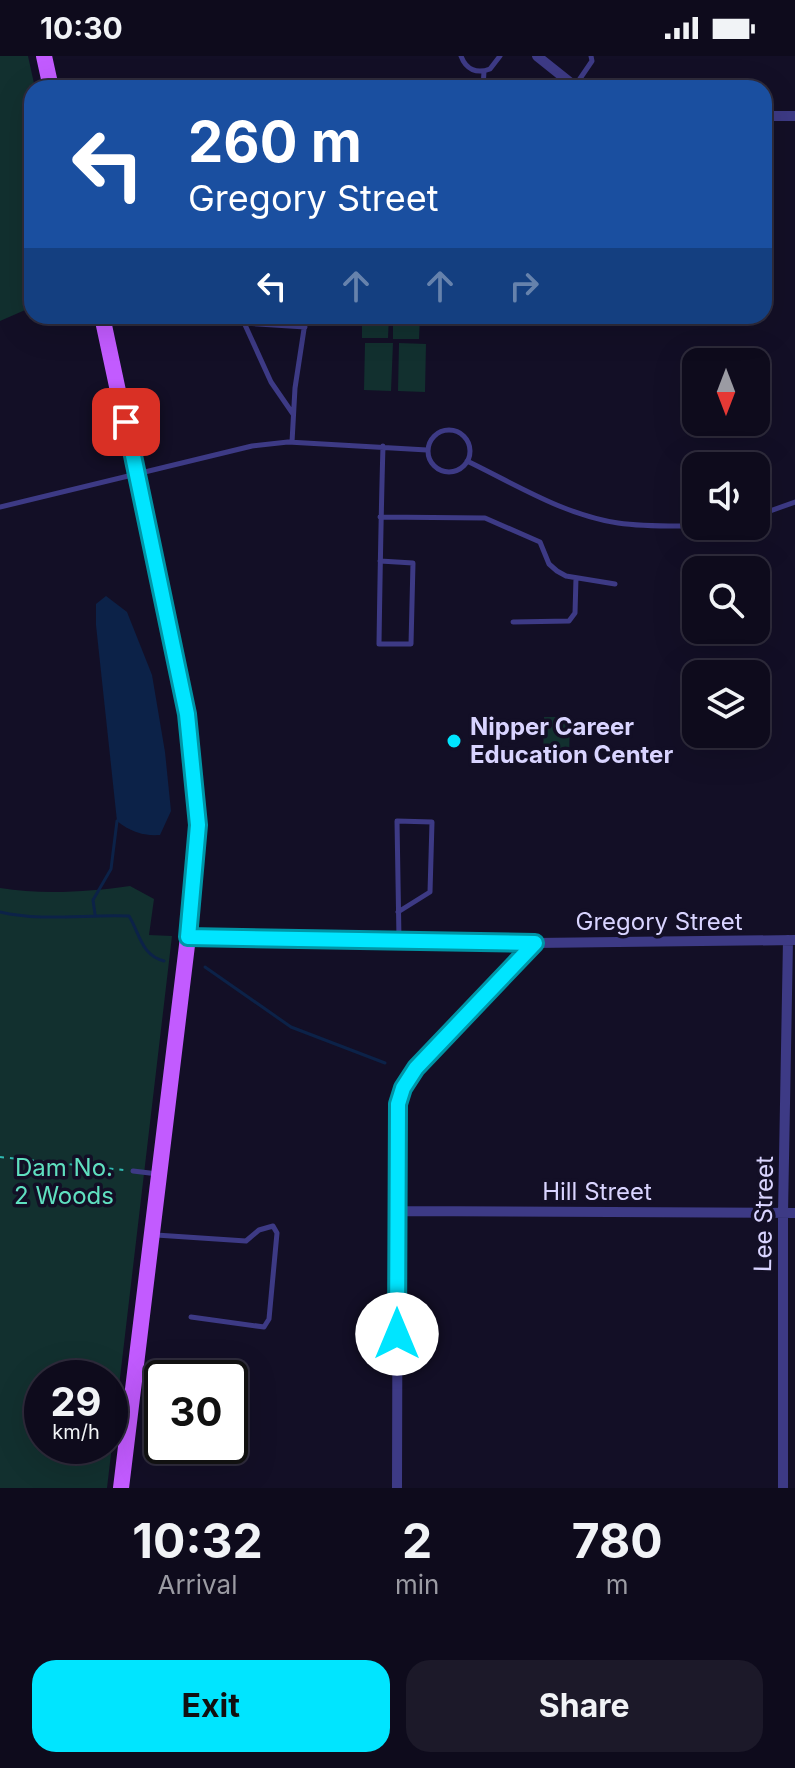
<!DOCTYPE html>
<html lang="en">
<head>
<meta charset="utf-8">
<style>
	:root { --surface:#0e0b1c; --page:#1c1929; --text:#f1f3f6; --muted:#9b9ba3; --line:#2e2b3b; --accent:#00e5ff }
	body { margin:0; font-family:Inter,sans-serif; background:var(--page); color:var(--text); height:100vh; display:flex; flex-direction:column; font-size:30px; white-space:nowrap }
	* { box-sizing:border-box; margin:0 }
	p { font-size:26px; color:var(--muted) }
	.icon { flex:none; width:44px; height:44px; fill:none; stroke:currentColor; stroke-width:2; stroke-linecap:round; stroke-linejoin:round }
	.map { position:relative; height:1432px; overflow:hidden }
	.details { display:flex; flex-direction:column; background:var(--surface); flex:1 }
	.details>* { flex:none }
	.guide { position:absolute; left:24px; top:24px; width:748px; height:244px; border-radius:24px; box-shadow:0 8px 32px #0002,0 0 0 2px var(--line); background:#1a4fa0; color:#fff; overflow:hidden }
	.needle { width:52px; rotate:180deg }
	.controls { position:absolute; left:682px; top:292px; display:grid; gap:16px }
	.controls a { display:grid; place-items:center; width:88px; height:88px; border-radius:16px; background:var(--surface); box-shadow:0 8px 32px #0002,0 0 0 2px var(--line); font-size:40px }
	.speed { position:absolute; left:24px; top:1304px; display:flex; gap:16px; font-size:40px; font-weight:700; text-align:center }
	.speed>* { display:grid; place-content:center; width:104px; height:104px; border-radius:50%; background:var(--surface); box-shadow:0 8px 32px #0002,0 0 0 2px var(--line); line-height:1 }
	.speed small { font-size:20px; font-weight:400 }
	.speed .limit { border:4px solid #111; border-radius:12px; background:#fff; color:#111 }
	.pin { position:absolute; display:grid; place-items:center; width:68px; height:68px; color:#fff; margin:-34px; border-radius:16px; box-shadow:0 4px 12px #0006 }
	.me { position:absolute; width:88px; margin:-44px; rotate:0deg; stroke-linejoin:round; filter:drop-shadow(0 0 6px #0008) }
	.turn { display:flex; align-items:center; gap:28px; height:168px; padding:0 32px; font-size:36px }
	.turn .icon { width:104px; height:104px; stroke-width:2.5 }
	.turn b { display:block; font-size:56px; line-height:68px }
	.lanes { display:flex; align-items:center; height:76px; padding:0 32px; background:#0003; justify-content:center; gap:40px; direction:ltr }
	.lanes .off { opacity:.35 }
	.eta { display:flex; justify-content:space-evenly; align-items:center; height:136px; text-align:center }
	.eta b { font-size:48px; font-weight:700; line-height:56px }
	.primary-button { display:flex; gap:16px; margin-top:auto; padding:16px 32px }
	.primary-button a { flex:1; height:92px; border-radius:24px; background:var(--accent); color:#111; font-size:32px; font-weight:700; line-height:92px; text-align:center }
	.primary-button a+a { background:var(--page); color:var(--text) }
	.status { display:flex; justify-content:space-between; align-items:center; height:56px; padding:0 40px; background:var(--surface); direction:ltr }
	.status svg { height:22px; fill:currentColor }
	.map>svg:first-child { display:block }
	.green { fill:#12302f; fill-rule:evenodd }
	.water { fill:#0c2248 }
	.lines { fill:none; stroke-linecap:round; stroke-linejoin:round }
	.stream { stroke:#0c2248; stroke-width:3 }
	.path { stroke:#2fb8b0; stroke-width:2; stroke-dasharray:4 6; stroke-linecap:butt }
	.service { stroke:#3d3a85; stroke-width:5 }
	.minor { stroke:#3d3a85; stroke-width:10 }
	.primary { stroke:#c25bff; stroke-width:16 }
	.route-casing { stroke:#0095a6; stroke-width:20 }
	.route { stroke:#00e5ff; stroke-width:14 }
	.poi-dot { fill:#00e5ff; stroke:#130f26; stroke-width:3 }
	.labels { text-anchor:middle; stroke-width:7; stroke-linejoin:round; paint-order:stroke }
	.poi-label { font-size:24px; font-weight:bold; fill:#d9d4ff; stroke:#130f26; text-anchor:start }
	.street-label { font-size:24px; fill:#d9d4ff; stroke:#130f26 }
	.park-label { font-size:24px; fill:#5fe0c0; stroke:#130f26 }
</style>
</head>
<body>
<div class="status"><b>10:30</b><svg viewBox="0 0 49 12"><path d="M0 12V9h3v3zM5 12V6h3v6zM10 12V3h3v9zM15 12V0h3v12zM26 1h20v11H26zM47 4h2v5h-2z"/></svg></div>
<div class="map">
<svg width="795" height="1432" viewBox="0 0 795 1432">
	<rect width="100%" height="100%" fill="#130f26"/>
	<path class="green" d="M0,0H28L35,32H32V251L0,265Z
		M362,260H389L388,282H362Z
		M393,260H420L419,283H393Z
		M365,287H393L391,335L364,334Z
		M399,287L426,288L425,336L398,335Z
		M544,661H570L569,704H543Z
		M130,830L154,843L149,879L172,880L107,1432H0V832C41,839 89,836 130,830ZM42,1322H110V1390H42Z"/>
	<path class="water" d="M106,540L127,556L152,619L165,696L171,755L160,779C143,780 131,776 117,765L96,569V548Z"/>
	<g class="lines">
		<path class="stream" d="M0,856C42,866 86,858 129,860C140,878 141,899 164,905
			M95,858L93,844L111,813L117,765
			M205,911L291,971L385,1007"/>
		<path class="path" d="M0,1101L124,1114"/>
		<path class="service" d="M461,0C466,14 477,18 490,13L500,0
			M575,30L592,5L591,0
			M483,32L484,15
			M241,260L271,326L293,358
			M244,267L305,271
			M428 395a21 21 0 1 1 42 0a21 21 0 1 1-42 0Z
			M292,386L295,332L306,260
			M467,405C515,428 564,459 618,467C645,471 672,470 699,470
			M0,451L252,390L288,386L427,394
			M756,460L795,446
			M380,461L485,462L540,486L549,508L557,515L566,520L615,528
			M380,505L413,507L411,588H379C380,522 381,456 383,390
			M513,566L569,565L575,557L576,522
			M398,856L430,836L432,766L397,765L399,883
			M133,1115L158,1118
			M156,1179L246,1185L259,1174L273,1170L277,1177L269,1263L264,1271L191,1261"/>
		<path class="minor" d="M537,0L577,32
			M764,60H795
			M188,881L535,887L795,884
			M398,1155L795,1157
			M397,1432L398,1048L403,1032L416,1012L535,887
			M783,1432V1157L788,884"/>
		<path class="primary" d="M44,0L51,32
			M102,260L187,658L198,769L188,881L121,1432"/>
	</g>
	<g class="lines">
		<defs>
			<path id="route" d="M126,366L187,658L198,769L188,881L535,887L416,1012L403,1032L398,1048L397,1278"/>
		</defs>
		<use href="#route" class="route-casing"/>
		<use href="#route" class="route"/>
	</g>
	<circle class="poi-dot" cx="454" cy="685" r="8"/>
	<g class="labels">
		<g class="poi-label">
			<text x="470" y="679">Nipper Career<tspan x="470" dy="28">Education Center</tspan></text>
		</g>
		<g class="street-label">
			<text x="659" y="874">Gregory Street</text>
			<text x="597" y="1144">Hill Street</text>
			<text transform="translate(764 1158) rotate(-89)" y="8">Lee Street</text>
		</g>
		<g class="park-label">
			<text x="64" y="1120">Dam No.<tspan x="64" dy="28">2 Woods</tspan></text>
		</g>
	</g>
</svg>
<div class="controls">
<a><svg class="needle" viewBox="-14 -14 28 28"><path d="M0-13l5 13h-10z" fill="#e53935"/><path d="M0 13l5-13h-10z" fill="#9b9ba3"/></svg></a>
<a><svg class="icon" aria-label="sound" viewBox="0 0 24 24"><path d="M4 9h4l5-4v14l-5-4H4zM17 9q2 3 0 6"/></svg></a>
<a><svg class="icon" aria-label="search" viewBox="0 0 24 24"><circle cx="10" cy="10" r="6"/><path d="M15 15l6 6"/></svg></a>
<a><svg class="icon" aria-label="layers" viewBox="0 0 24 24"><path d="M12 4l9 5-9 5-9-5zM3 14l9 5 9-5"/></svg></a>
</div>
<div class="speed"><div>29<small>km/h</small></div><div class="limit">30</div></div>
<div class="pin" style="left:126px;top:366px;background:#d93025"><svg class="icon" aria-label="arrive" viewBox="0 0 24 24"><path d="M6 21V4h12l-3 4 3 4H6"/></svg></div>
<svg class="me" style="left:397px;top:1278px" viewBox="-20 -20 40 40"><circle r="19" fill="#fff"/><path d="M0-13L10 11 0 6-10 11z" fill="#00e5ff"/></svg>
<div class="guide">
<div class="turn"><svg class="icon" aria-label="left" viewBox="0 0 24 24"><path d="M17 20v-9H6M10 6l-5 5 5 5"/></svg><div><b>260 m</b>Gregory Street</div></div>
<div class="lanes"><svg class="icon" aria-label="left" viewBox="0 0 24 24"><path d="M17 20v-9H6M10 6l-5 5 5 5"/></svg><svg class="icon off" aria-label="ahead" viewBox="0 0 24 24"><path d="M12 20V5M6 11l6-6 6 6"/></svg><svg class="icon off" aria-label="ahead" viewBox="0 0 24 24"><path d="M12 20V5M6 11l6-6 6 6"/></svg><svg class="icon off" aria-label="right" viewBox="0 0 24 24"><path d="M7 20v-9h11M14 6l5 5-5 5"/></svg></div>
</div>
</div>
<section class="details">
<div class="eta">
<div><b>10:32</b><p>Arrival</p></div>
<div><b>2</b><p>min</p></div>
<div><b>780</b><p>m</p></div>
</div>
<div class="primary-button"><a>Exit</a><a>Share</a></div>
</section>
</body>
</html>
